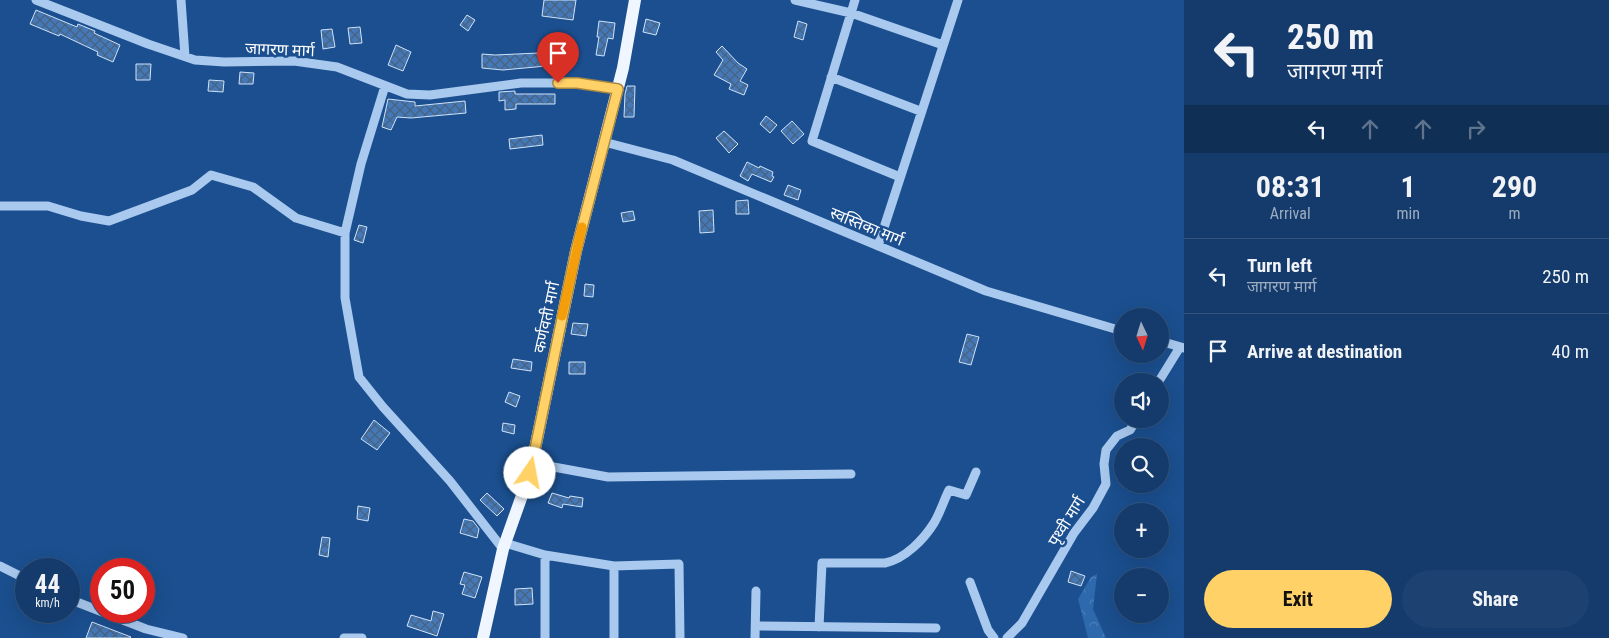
<!DOCTYPE html>
<html lang="en">
<head>
<meta charset="utf-8">
<style>
	:root { --surface:#143b6b; --page:#1d4271; --text:#f1f3f6; --muted:#9dadc1; --line:#33557e; --accent:#ffd166 }
	body { margin:0; font-family:"Roboto Condensed","Noto Sans Devanagari",sans-serif; background:var(--page); color:var(--text); height:100vh; display:flex; flex-direction:column; font-size:19px; white-space:nowrap }
	* { box-sizing:border-box; margin:0 }
	p { font-size:16px; color:var(--muted) }
	.icon { flex:none; width:28px; height:28px; fill:none; stroke:currentColor; stroke-width:2; stroke-linecap:round; stroke-linejoin:round }
	.map { position:relative; flex:1; overflow:hidden }
	.side { display:flex; flex-direction:column; background:var(--surface); width:425px }
	.side>* { flex:none }
	.hud { background:#143b6b; color:var(--text); overflow:hidden }
	.needle { width:32px; rotate:176deg }
	.controls { position:absolute; left:1114px; top:308px; display:grid; gap:10px }
	.controls a { display:grid; place-items:center; width:55px; height:55px; border-radius:50%; background:var(--surface); box-shadow:0 5px 20px #0002,0 0 0 1px var(--line); font-size:25px }
	.speed { position:absolute; left:15px; top:558px; display:flex; gap:10px; font-size:25px; font-weight:700; text-align:center }
	.speed>* { display:grid; place-content:center; width:65px; height:65px; border-radius:50%; background:var(--surface); box-shadow:0 5px 20px #0002,0 0 0 1px var(--line); line-height:1 }
	.speed small { font-size:12px; font-weight:400 }
	.speed .limit { border:8px solid #d22; background:#fff; color:#111 }
	.pin { position:absolute; display:grid; place-items:center; width:42px; height:42px; color:#fff; margin:-51px -21px; border-radius:50% 50% 50% 0; rotate:-45deg; box-shadow:0 0 5px #0007 }
	.pin .icon { rotate:45deg }
	.me { position:absolute; width:55px; margin:-28px; rotate:12deg; stroke-linejoin:round; filter:drop-shadow(0 0 4px #0008) }
	.turn { display:flex; align-items:center; gap:18px; height:105px; padding:0 20px; font-size:22px }
	.turn .icon { width:65px; height:65px; stroke-width:2.5 }
	.turn b { display:block; font-size:35px; line-height:42px }
	.lanes { display:flex; align-items:center; height:48px; padding:0 20px; background:#0003; justify-content:center; gap:25px; direction:ltr }
	.lanes .off { opacity:.35 }
	.eta { display:flex; justify-content:space-evenly; align-items:center; height:85px; text-align:center }
	.eta b { font-size:30px; font-weight:700; line-height:35px }
	.cta { display:flex; gap:10px; margin-top:auto; padding:10px 20px }
	.cta a { flex:1; height:58px; border-radius:30px; background:var(--accent); color:#111; font-size:20px; font-weight:700; line-height:58px; text-align:center }
	.cta a+a { background:var(--page); color:var(--text) }
	ul { padding:0; list-style:none }
	li { display:flex; align-items:center; gap:15px; height:75px; padding:0 20px; border-top:1px solid var(--line) }
	li div { flex:1 }
	li b { display:block; font-size:19px }
	li em { font-style:normal }
	main { display:flex; flex:1; min-height:0 }
	.map>svg:first-child { display:block }
	.forest { fill:url(#forest-crowns) }
	.building { fill:url(#building-cross-hatch); stroke:#cfe3fa }
	.lines { fill:none; stroke-linecap:round; stroke-linejoin:round }
	.minor { stroke:#a9c9ee; stroke-width:9 }
	.major { stroke:#f0f6ff; stroke-width:12 }
	.route-casing { stroke:#a68842; stroke-width:12 }
	.route { stroke:#ffd166; stroke-width:9 }
	.slow { stroke:#f59e0b; stroke-width:9 }
	.labels { text-anchor:middle; stroke-width:5; stroke-linejoin:round; paint-order:stroke }
	.street-label { font-size:16px; fill:#fff; stroke:#1b4f8f }
</style>
</head>
<body>
<main>
<div class="map">
<svg width="1184" height="638" viewBox="0 0 1184 638">
	<defs>
		<pattern id="forest-crowns" width="20" height="18" patternUnits="userSpaceOnUse" patternTransform="scale(1.25)"><rect width="20" height="18" fill="#2e69ad"/><path d="M2 6a3 3 0 1 1 6 0M12 15a3 3 0 1 1 6 0" fill="none" stroke="#4d80b9"/></pattern>
		<pattern id="building-cross-hatch" width="8" height="8" patternUnits="userSpaceOnUse" patternTransform="scale(1.25)"><rect width="8" height="8" fill="#4478b7"/><path d="M0 0l8 8M0 8l8-8" fill="none" stroke="#486282"/></pattern>
	</defs>
	<rect width="100%" height="100%" fill="#1b4f8f"/>
	<path class="forest" d="M1097,574L1093,609L1106,638H1088L1078,599L1091,577Z"/>
	<path class="building" d="M544,0H576L573,20L542,16Z
		M36,10L77,27L78,24L95,31L94,33L120,45L113,62L97,55L98,52L60,34L59,36L30,24Z
		M467,15L475,20L468,31L460,25Z
		M646,19L660,23L656,35L643,32Z
		M599,21L615,23L613,39L608,38L604,56L596,55L599,37H597Z
		M798,21L807,24L803,40L794,37Z
		M360,27L362,43L350,44L348,28Z
		M332,29L335,47L323,49L321,30Z
		M396,45L411,52L403,71L388,65Z
		M722,46L738,63L747,69L740,81L748,85L744,95L729,89L731,84L714,75L723,60L716,52Z
		M539,53V56L554,55L555,67L546,68V66L503,70L482,68V54L495,55Z
		M136,64H151L150,80H136Z
		M240,72L254,73L253,84H239Z
		M209,80L224,81L223,92L208,91Z
		M627,86H635L634,117H624L625,94Z
		M515,91V94H555V104H516V109L505,110V100L499,101V92Z
		M388,99L415,102V106L465,101L466,113L411,118L397,117L391,130L382,127Z
		M766,116L777,125L770,133L760,124Z
		M792,121L804,134L793,144L781,131Z
		M724,131L738,144L729,153L716,138Z
		M542,135L543,145L510,149L509,139Z
		M747,162L759,168L760,166L773,172L772,176L774,177L771,182L752,174L748,181L740,176Z
		M788,185L801,190L798,200L784,195Z
		M748,200L749,214H736V201Z
		M713,210L714,232L700,233L699,211Z
		M633,211L635,220L623,222L621,213Z
		M359,225L367,227L363,243L354,240Z
		M585,284L594,285L593,297L584,296Z
		M573,323L588,324L586,336L571,334Z
		M967,334L979,337L971,365L959,362Z
		M513,359L532,362L531,371L511,368Z
		M569,362H585V374H569Z
		M509,392L520,396L516,407L505,402Z
		M374,420L390,433L377,450L361,439Z
		M503,423L515,425L514,434L502,431Z
		M487,493L504,509L497,516L480,500Z
		M552,493L569,498L570,496L583,498L582,507L563,504L562,508L548,503Z
		M358,506L370,508L368,521L357,519Z
		M464,519L473,521L479,529L477,538L460,533Z
		M322,537L330,538L328,557L319,555Z
		M1071,571L1085,576L1081,586L1068,582Z
		M464,572L482,577L475,598L462,594L465,585L460,584Z
		M532,588L533,604L515,605V589Z
		M433,611L444,614L437,636L407,626L411,615L431,621Z
		M92,622L131,637L130,638H86Z"/>
	<g class="lines">
		<path class="minor" d="M36,0L148,44L195,60L224,62L294,61L337,67L407,94L430,95L521,83H577L618,89
			M181,0L185,56
			M795,0L851,13L943,45
			M855,0L812,141L900,177
			M831,77L920,111
			M385,86L361,164L345,233V298L359,377L383,407L450,481L503,549
			M604,142L673,160L986,291L1122,331
			M0,206H48L81,216L109,221L192,190L211,175L253,187L296,218L345,233
			M878,246L958,0
			M1160,341L1184,348
			M1159,381L1180,347
			M532,463L608,477L851,474
			M505,543L545,555L614,566L679,564L680,638
			M545,555V638
			M0,566L26,579
			M614,566V638
			M970,582L988,630L994,638
			M69,599L146,629L183,638
			M756,626L936,628
			M819,627L822,563H885C905,559 924,539 934,523C940,513 944,500 949,490L966,495L976,472
			M344,638H362
			M755,638L756,591
			M1007,638L1022,623L1074,533L1093,508L1106,484L1104,464L1106,450L1117,436L1130,430L1137,419"/>
		<path class="major" d="M483,638L503,549L530,473L576,251L623,68L635,0"/>
	</g>
	<g class="lines">
		<defs>
			<path id="route" d="M530,473L576,251L618,89L577,83H558"/>
		</defs>
		<use href="#route" class="route-casing"/>
		<use href="#route" class="route"/>
		<path class="slow" d="M562,316L582,227"/>
	</g>
	<g class="labels">
		<g class="street-label">
			<text transform="translate(280 49) rotate(2)" y="6">जागरण मार्ग</text>
			<text transform="translate(867 226) rotate(22)" y="6">स्वस्तिका मार्ग</text>
			<text transform="translate(546 317) rotate(-78)" y="6">कर्णवती मार्ग</text>
			<text transform="translate(1066 521) rotate(-58)" y="6">पृथ्वी मार्ग</text>
		</g>
	</g>
</svg>
<div class="controls">
<a><svg class="needle" viewBox="-14 -14 28 28"><path d="M0-13l5 13h-10z" fill="#e53935"/><path d="M0 13l5-13h-10z" fill="#9dadc1"/></svg></a>
<a><svg class="icon" aria-label="sound" viewBox="0 0 24 24"><path d="M4 9h4l5-4v14l-5-4H4zM17 9q2 3 0 6"/></svg></a>
<a><svg class="icon" aria-label="search" viewBox="0 0 24 24"><circle cx="10" cy="10" r="6"/><path d="M15 15l6 6"/></svg></a>
<a>+</a>
<a>−</a>
</div>
<div class="speed"><div>44<small>km/h</small></div><div class="limit">50</div></div>
<div class="pin" style="left:558px;top:83px;background:#d93025"><svg class="icon" aria-label="arrive" viewBox="0 0 24 24"><path d="M6 21V4h12l-3 4 3 4H6"/></svg></div>
<svg class="me" style="left:530px;top:473px" viewBox="-20 -20 40 40"><circle r="19" fill="#fff"/><path d="M0-13L10 11 0 6-10 11z" fill="#ffd166"/></svg>
</div>
<section class="side">
<div class="hud">
<div class="turn"><svg class="icon" aria-label="left" viewBox="0 0 24 24"><path d="M17 20v-9H6M10 6l-5 5 5 5"/></svg><div><b>250 m</b>जागरण मार्ग</div></div>
<div class="lanes"><svg class="icon" aria-label="left" viewBox="0 0 24 24"><path d="M17 20v-9H6M10 6l-5 5 5 5"/></svg><svg class="icon off" aria-label="ahead" viewBox="0 0 24 24"><path d="M12 20V5M6 11l6-6 6 6"/></svg><svg class="icon off" aria-label="ahead" viewBox="0 0 24 24"><path d="M12 20V5M6 11l6-6 6 6"/></svg><svg class="icon off" aria-label="right" viewBox="0 0 24 24"><path d="M7 20v-9h11M14 6l5 5-5 5"/></svg></div>
</div>
<div class="eta">
<div><b>08:31</b><p>Arrival</p></div>
<div><b>1</b><p>min</p></div>
<div><b>290</b><p>m</p></div>
</div>
<ul>
<li><svg class="icon" aria-label="left" viewBox="0 0 24 24"><path d="M17 20v-9H6M10 6l-5 5 5 5"/></svg><div><b>Turn left</b><p>जागरण मार्ग</p></div><em>250 m</em></li>
<li><svg class="icon" aria-label="arrive" viewBox="0 0 24 24"><path d="M6 21V4h12l-3 4 3 4H6"/></svg><div><b>Arrive at destination</b></div><em>40 m</em></li>
</ul>
<div class="cta"><a>Exit</a><a>Share</a></div>
</section>
</main>
</body>
</html>
